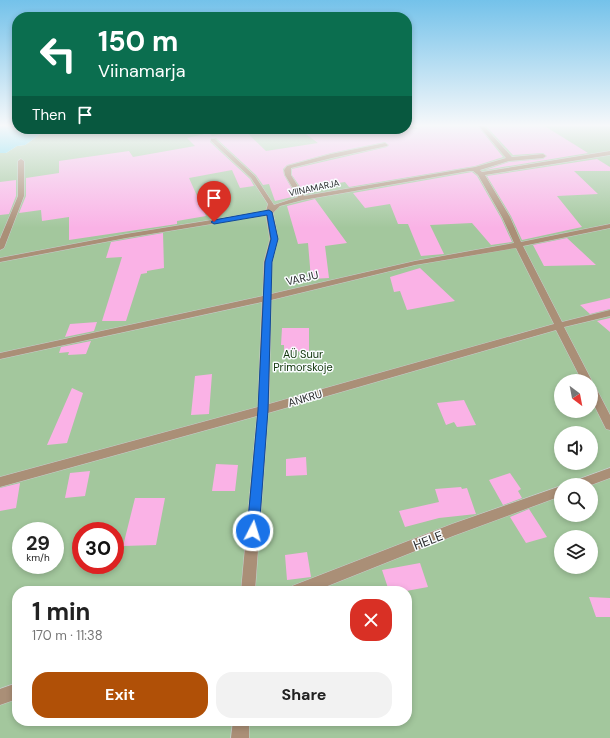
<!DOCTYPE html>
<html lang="en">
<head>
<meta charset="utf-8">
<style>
	:root { --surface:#fff; --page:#f2f2f2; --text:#222; --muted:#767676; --accent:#b05007 }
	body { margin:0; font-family:"DM Sans",sans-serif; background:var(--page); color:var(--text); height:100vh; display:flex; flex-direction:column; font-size:15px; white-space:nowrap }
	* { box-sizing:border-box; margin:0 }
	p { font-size:13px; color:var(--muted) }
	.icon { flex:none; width:22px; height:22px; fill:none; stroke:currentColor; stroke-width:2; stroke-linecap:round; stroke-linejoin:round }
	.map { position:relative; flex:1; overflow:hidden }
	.panel { position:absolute; left:12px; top:586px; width:400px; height:140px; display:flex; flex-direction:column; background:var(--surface); border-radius:16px; box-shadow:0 2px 6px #0003 }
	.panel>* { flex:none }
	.guide { position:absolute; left:12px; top:12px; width:400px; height:122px; border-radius:16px; box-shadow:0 2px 6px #0003; background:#0b6e4f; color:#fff; overflow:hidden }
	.needle { width:26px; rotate:148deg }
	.fabs { position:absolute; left:554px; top:374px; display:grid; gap:8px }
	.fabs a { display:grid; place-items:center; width:44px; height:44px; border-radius:50%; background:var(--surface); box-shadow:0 2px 6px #0003; font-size:20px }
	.speed { position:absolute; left:12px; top:522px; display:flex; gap:8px; font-size:20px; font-weight:700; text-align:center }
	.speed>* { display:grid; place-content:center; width:52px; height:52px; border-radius:50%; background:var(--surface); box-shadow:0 2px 6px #0003; line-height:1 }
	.speed small { font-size:10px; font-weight:400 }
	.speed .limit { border:6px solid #d22; background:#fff; color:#111 }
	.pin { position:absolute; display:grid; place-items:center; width:34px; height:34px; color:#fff; margin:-41px -17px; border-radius:50% 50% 50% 0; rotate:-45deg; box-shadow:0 0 4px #0007 }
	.pin .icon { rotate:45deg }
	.me { position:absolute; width:44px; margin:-22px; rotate:5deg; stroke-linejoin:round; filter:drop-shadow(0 0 3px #0008) }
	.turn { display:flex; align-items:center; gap:14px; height:84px; padding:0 20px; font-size:18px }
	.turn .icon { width:52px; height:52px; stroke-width:2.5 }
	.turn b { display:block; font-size:28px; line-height:34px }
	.then { display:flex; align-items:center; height:38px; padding:0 20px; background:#0003; gap:8px; font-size:15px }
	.round { display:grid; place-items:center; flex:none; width:42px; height:42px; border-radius:16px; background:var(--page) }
	.overview { display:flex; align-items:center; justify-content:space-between; height:68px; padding:0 20px }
	h1 { font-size:24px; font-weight:700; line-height:30px }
	.cta { display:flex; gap:8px; margin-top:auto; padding:8px 20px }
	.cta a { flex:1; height:46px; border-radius:16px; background:var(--accent); color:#fff; font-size:16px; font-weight:700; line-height:46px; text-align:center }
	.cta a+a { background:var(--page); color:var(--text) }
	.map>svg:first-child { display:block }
	.green { fill:#a3c79d; fill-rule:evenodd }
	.water { fill:#67d7ed }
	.building { fill:#fab2e6 }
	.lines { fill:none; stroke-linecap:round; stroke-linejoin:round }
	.minor-casing { stroke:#c9cccf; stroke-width:1 }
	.minor { fill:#aa8f77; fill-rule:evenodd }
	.route { fill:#1a73e8; stroke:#114b97 }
	.labels { text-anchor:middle; stroke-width:3; stroke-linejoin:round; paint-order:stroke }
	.far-street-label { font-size:9px; fill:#2a2b2d; stroke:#fafdff }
	.street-label { font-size:11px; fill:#2a2b2d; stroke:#fafdff }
	.park-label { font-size:11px; fill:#0e3308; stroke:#fafdff }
	.near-street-label { font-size:13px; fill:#2a2b2d; stroke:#fafdff }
</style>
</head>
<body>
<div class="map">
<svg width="610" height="738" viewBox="0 0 610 738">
	<rect width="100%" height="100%" fill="#eceff3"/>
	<path class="green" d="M407,125H610V738H0V153H6L17,146L25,145L42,133L51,129H164L169,131L189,129H407ZM561,381H591V411H561ZM561,433H591V463H561ZM561,485H591V515H561ZM21,531H55V565H21ZM81,531H115V565H81ZM561,537H591V567H561ZM17,591H407V721H17Z"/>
	<path class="water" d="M0,125H17V129H51L42,133L25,145L17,146L6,153H0Z"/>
	<path class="building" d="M414,125H477L503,157L475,166L349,187L345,182L306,188L310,193L305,194L292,175V169L387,147L389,145L385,142L331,153L287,165L283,169L284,175L296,196L275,201L269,184L263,185L256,175L216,138H211L210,142L250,179L254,186L240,188L232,170L189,178L206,216L177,221V224L69,240V217L42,221L41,210L19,213L26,196V178L59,173V161L129,151L133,157L195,146L187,138L209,133L212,136L244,130L266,151L318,143L299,129H419Z
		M485,125H543L588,153L485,170L509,162L543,159L547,156L543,153L513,155Z
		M597,159L610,167V171H574L598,194L557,196L582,227L522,240L511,216L487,176Z
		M472,172L477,176L501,218L512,242L491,245L472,223L430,225L444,254L421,256L408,224H398L390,204L365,208L353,193Z
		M16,180V196L9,214L0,215V182Z
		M315,199L347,243L325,246L329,278L311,279L308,243L298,244L287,206Z
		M163,233L164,268L147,271V273L141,274L126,321H102L122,257L106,258L111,242Z
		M567,238L596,265L544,266L533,245Z
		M420,268L455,301L407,310L400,291L394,292L390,277Z
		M610,298V309L590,314L580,305Z
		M610,318V332L597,321Z
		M97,322L94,331L65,337L70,324Z
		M282,328H309V351L284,352V345H281Z
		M91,341L86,354L68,355L69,352L59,353L61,347Z
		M212,374L209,414L191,415L195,376Z
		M72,388L83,393L67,443L47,445Z
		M464,400L476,425L457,427L454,422L446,425L437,403Z
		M306,457L307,475L286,476V459Z
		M216,464L238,465L235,491H212Z
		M90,471L85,496L65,498L70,473Z
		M510,473L521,489L518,491L522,498L503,505L489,480Z
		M20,483L16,508L0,511V488Z
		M461,487L462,489L467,488L476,514L439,518L405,527L399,511L439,502L435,489Z
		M135,498H165L156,545L123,546Z
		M529,509L547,537L526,543L510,517Z
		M307,552L311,577L287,580L285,555Z
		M420,563L428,587L406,591H389L382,570Z
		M589,597L610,598V617H596Z"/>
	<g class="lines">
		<defs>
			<path id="minor" d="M478,125H483L512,157L543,154L546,156L543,158L509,161L480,170L482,172L610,151V155L485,175L510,217L521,242L610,224V228L523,246L562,322L610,310V316L564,327L592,381L591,383V381H582L556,330L268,413L255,591H241L257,416L0,487V477L258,407L262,302L0,359V353L263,296L264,262L270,239L266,215L126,238L0,262V258L126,234L266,211L268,204L251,178L211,141V139H215L255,176L274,205L298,197L285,175L284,170L287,166L331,154L385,143L388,145L387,146L332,158L291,168V175L304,196L475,167L506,158ZM469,171H473L478,175L502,217L514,243L415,261L271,294L272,262L278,239L273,213L280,206L303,200ZM516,248L554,324L269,404L271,300L415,265Z
				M21,159L24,161V196L4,248L0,250V239L18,196V161Z
				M591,385L595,386L610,415V430L606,429L591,399Z
				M610,468V478L591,485H572L574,481Z
				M561,486V496L453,536L315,591H290L292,586L297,584L452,524Z
				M17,683V699L0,705V689Z
				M233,721H249V738H231Z"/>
		</defs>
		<use href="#minor" class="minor-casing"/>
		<use href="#minor" class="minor"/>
	</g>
	<linearGradient id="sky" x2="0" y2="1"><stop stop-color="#74c2ea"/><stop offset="0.55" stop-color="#f6f8fa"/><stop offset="1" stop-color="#f6f8fa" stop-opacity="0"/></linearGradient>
	<rect width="610" height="228" fill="url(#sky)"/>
	<path class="route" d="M269,210L272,212L278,239L272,262L268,410L259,531L257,535L253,536L249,535L247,531L258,410L265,262L271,239L267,215L214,224L211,222L214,220Z"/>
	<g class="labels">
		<g class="far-street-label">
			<text transform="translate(314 188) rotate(-12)" y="3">VIINAMARJA</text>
		</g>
		<g class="street-label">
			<text transform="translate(302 278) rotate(-13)" y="4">VARJU</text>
			<text transform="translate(305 398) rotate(-16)" y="4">ANKRU</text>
		</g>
		<g class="park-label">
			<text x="303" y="358">AÜ Suur<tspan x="303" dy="13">Primorskoje</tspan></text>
		</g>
		<g class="near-street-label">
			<text transform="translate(428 540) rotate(-21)" y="5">HELE</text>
		</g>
	</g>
</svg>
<div class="fabs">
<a><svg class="needle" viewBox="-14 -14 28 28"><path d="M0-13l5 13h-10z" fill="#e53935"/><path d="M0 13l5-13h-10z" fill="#767676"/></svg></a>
<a><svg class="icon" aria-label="sound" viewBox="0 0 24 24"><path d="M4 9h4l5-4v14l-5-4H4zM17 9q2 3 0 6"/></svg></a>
<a><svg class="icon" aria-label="search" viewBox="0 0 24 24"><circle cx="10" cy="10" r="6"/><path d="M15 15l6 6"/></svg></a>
<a><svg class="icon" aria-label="layers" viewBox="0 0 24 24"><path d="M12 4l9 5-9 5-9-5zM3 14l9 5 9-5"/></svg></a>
</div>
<div class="speed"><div>29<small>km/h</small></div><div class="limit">30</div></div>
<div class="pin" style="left:214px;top:222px;background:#d93025"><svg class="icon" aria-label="arrive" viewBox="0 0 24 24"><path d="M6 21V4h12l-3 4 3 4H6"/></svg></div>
<svg class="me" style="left:253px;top:531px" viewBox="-20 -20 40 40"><circle r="17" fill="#1a73e8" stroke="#fff" stroke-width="3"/><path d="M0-11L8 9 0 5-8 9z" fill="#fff"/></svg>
<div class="guide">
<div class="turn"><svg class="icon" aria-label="left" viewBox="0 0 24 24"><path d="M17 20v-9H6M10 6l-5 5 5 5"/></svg><div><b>150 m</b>Viinamarja</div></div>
<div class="then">Then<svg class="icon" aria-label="arrive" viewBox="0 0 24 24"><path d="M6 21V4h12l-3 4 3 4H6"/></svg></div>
</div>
<section class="panel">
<div class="overview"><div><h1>1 min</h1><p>170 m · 11:38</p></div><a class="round" style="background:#d93025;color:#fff"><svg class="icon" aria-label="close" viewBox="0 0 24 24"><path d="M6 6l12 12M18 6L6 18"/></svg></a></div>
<div class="cta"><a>Exit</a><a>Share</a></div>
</section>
</div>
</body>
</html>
